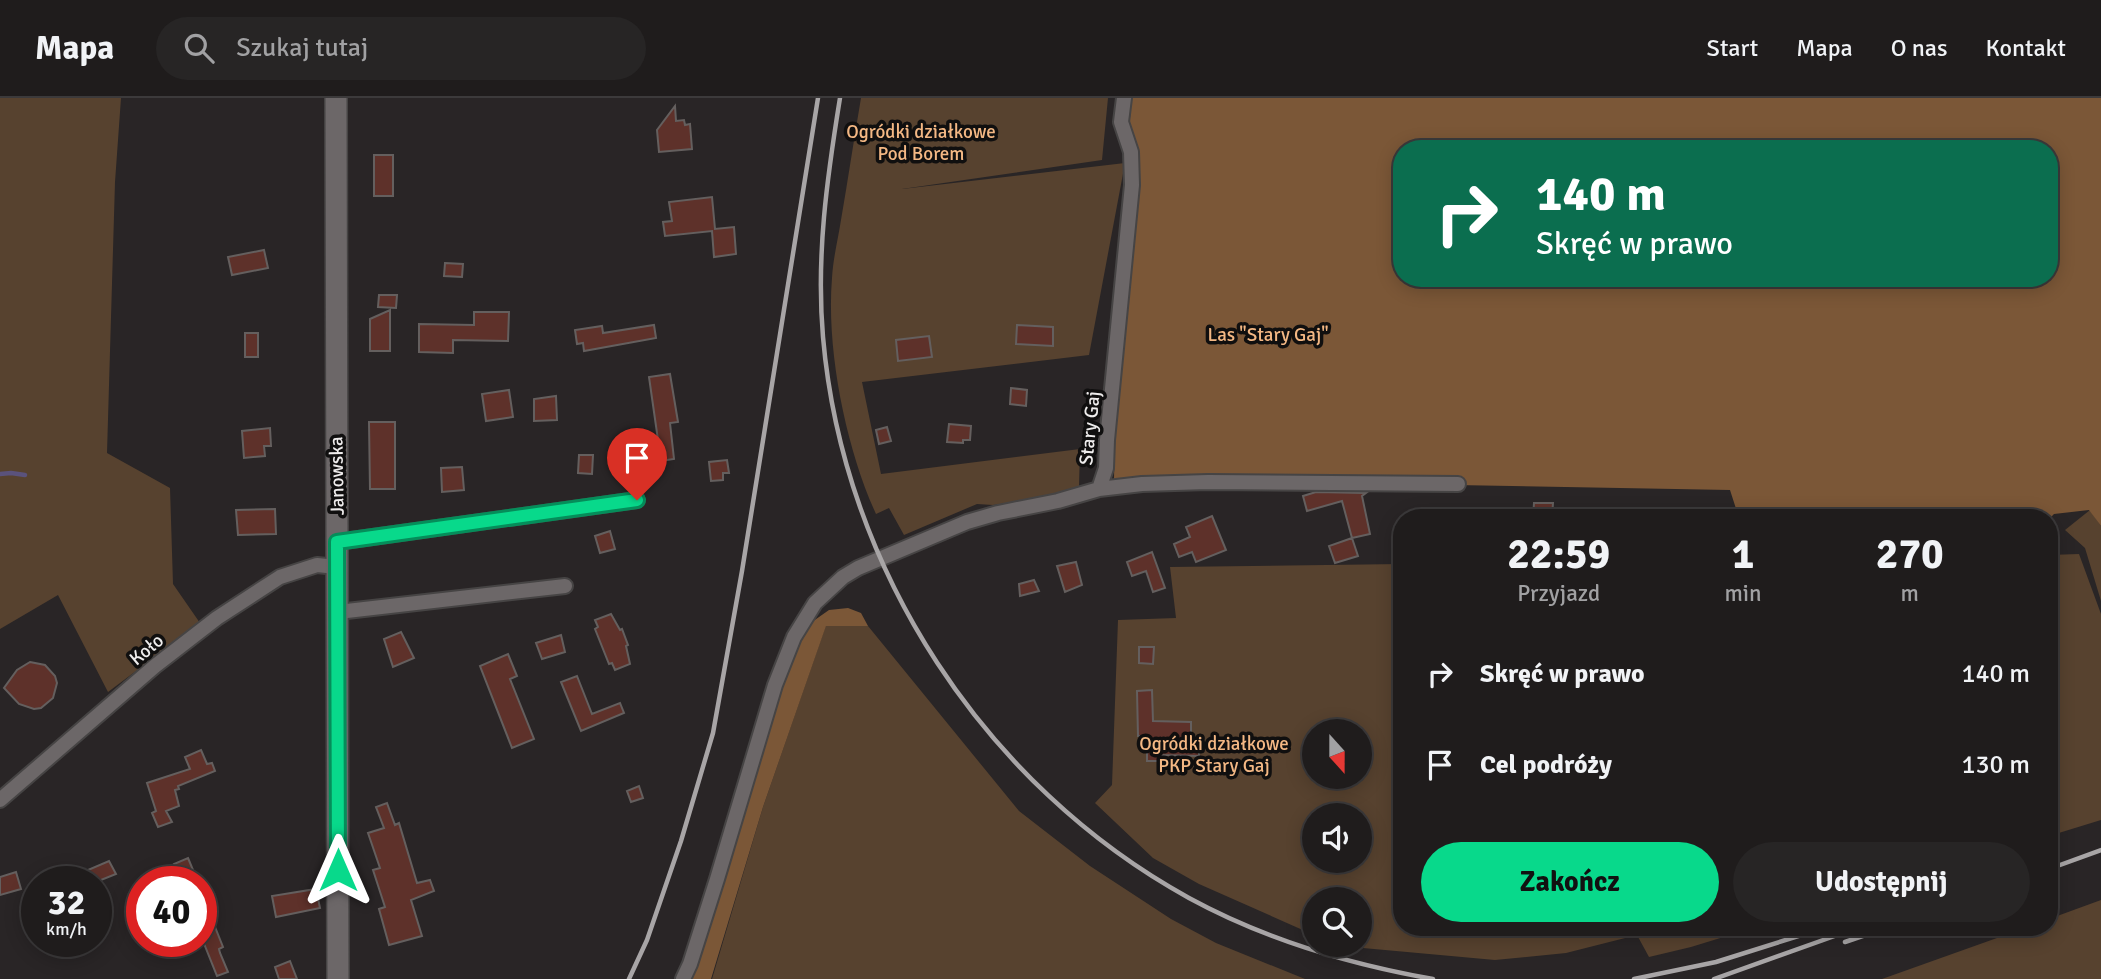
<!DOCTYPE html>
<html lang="pl">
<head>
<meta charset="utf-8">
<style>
	:root { --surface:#1f1c1c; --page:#272525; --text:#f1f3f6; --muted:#a1a1a3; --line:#3c3a3b; --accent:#08d98b }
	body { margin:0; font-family:Signika,sans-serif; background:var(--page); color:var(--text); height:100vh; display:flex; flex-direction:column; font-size:26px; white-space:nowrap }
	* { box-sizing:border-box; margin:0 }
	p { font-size:23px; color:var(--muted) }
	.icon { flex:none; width:38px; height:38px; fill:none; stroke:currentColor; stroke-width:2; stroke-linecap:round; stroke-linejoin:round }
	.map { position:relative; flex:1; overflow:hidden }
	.panel { position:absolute; left:1393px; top:411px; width:665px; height:427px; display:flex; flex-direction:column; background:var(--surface); border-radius:28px; box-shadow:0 4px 18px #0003,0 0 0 2px var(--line) }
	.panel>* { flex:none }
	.guide { position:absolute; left:1393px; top:42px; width:665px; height:147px; border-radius:28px; box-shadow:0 4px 18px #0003,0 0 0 2px var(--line); background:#0b6e4f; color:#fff; overflow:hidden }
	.needle { width:46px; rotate:159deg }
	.tools { position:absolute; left:1302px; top:621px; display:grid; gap:14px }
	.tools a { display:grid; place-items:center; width:70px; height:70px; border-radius:50%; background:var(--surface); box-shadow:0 4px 18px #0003,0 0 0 2px var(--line); font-size:35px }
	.speed { position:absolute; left:21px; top:768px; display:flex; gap:14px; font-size:35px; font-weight:700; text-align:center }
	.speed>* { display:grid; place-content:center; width:91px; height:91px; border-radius:50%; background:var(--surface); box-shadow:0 4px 18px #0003,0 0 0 2px var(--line); line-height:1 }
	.speed small { font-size:18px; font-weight:400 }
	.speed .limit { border:10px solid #d22; background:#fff; color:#111 }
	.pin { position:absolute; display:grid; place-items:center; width:60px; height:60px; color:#fff; margin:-72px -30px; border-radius:50% 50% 50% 0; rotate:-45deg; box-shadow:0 0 7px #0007 }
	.pin .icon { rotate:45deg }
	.me { position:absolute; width:77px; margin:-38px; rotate:0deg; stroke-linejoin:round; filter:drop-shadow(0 0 5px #0008) }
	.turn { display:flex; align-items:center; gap:24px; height:147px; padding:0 28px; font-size:32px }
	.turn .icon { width:91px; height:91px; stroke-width:2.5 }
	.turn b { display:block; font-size:49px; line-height:60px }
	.eta { display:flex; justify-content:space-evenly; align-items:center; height:119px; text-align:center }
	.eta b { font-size:42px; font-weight:700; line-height:49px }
	.primary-button { display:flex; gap:14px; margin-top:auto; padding:14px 28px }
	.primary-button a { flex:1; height:80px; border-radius:42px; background:var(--accent); color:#111; font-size:28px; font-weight:700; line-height:80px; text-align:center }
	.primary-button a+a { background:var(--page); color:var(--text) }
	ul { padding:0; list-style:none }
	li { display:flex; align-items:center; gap:21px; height:91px; padding:0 28px }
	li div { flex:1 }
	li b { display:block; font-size:26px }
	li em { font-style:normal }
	header { display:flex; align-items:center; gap:42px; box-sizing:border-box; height:98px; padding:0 35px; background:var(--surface); border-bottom:2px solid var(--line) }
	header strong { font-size:33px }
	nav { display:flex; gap:38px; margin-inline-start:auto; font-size:24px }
	.search { width:490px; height:63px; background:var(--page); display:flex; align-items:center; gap:18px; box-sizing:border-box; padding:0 24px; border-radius:38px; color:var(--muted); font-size:26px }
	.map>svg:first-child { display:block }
	.green { fill:#57422f; fill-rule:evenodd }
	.forest { fill:#7b5737; fill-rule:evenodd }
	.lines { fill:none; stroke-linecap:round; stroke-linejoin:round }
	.stream { stroke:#5a527c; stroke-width:4.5 }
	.building { fill:#5e312a; stroke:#645f5e; stroke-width:2 }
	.street-casing { stroke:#464444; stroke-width:18 }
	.secondary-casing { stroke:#464444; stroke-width:24 }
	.street { stroke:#6c6768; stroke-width:14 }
	.secondary { stroke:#6c6768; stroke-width:21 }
	.rail { stroke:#a8a5a6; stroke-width:4.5 }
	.route-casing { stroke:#058d5a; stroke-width:18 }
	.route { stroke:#08d98b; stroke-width:12 }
	.labels { text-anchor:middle; stroke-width:7; stroke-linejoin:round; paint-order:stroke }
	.park-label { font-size:19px; fill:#f4b884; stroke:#100f0f }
	.street-label { font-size:19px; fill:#efeded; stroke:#100f0f }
</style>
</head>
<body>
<header>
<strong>Mapa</strong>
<div class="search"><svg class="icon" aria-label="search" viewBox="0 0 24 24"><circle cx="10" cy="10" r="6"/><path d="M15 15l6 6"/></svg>Szukaj tutaj</div>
<nav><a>Start</a><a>Mapa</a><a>O nas</a><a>Kontakt</a></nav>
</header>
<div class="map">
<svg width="2101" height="881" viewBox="0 0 2101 881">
	<rect width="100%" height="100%" fill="#292526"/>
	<path class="green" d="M0,0H121L115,84L107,355L170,390L173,486L200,525L108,594L58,497L0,531Z
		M861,0H1108L1102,62L902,91L1125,65L1089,257L862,284L881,376L1080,351L1079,389L1029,402L993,407L977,406L904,437L889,410L876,416C846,350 826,252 832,180C833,161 838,141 841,122C848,81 854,41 861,0Z
		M2090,412L2101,428V503L2085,450L2065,432Z
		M2079,456L2101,516V722L2049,738V457Z
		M1402,466V830H1753L1691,849L1649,859L1637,837L1566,855L1495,862L1341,848L1338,847H1360V802H1314V837L1199,786L1153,760L1095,705L1112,687L1118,522L1176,520L1170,469ZM1314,634H1360V679H1314ZM1314,718H1360V763H1314Z
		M826,527L868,528L1019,713L1090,768L1171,821L1216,845L1305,881H712L763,709Z
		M2101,802V881H1882L2025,830H2049V821Z"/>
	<path class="forest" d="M1131,0H2101V428L2089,412L2054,416L2049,421L1739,420L1730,392L1114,381L1115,329ZM1402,51H2049V180H1402Z
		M848,510L861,515L868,528H826L763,709L711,881H690L756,676L782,585L800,541L809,526L829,512Z"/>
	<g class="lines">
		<path class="stream" d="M0,376L11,375L25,377"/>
	</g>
	<path class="building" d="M675,8L676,23L684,22L685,27L690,26L692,51L659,54L657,32Z
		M374,57H393V98H374Z
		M712,99L715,131L734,129L736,156L714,159L712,133L665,138L663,124L672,123L669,104Z
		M264,152L268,170L232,177L228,159Z
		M445,165L463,166L462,179L444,178Z
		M379,197H397L396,210L378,209Z
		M390,212V253H370V221Z
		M474,214H509L508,243L453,242V255L419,254V226L474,227Z
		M654,227L656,240L584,253L583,245L577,246L575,232L602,228L603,235Z
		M1017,227L1053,229V248L1016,246Z
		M245,235H258V259H245Z
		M929,238L932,259L898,263L896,242Z
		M670,276L678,324L670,325L674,361L653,364L651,350L659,349L649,279Z
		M1011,290L1027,292L1026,308L1010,306Z
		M509,292L513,319L486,323L482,296Z
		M556,298L557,322L534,323V301Z
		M369,324H395V391H370Z
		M949,326L971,328L970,342H963V345L947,344Z
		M887,329L891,343L879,346L876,332Z
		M270,330L271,348H264L265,358L244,360L242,333Z
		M579,357H593L592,376L578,375Z
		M727,362L729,375H723V382L711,383L709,364Z
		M462,369L464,392L442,394L441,370Z
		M1316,394L1366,395L1362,398L1370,436L1352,440L1358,458L1335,465L1329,448L1352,440L1342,403L1307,413L1303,398Z
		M1534,405H1553L1552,420H1533Z
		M275,411L276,436L238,437L236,412Z
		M1212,418L1226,452L1196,464L1192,454L1179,459L1174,446L1190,439L1186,429Z
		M610,433L615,451L600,455L595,438Z
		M1152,454L1165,490L1153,494L1146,473L1132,478L1127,464Z
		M1076,464L1082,487L1065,494L1057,468Z
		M1034,482L1039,493L1020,498L1019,486Z
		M611,516L620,532L622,531L628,547L626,548L630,566L615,572L612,565L609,566L595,531L598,529L595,522Z
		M401,534L414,560L393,569L384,541Z
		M561,537L565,554L542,561L536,545Z
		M1139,549H1154L1153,566L1139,565Z
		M508,556L517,578L510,581L534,641L512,650L480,568Z
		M30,564L45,567L55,578L57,585L53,600L41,610L34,611L19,606L4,590L17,572Z
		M577,578L592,616L620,605L624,615L581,633L561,584Z
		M1152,592L1153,623L1191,624V639H1199V658L1159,657V663H1147V638H1138L1137,593Z
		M201,652L207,666L212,665L215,673L178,688L179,691L175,692L179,708L166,713L172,724L158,729L152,715L156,713L147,685L190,671L185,659Z
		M639,688L643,700L631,704L627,693Z
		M387,705L395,727L399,725L417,785L430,782L434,793L411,802L422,838L389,847L379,811L385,809L373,772L380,770L368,735L384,730L376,709Z
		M188,760L198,784H182L174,766Z
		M109,763L116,776L96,784H60Z
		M16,774L21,791L0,797V779Z
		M316,791L320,810L276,819L272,798Z
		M202,806L211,830L215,829L223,849L219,851L220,855L228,874L217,878L201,838Z
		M290,863L297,881H279L275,869Z"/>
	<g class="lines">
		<defs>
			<path id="street" d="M1099,391L1106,370L1107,342L1132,87L1131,54L1121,24L1124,0
				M337,444L637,402
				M338,514L565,488
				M0,702L155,568L217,520L280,479L317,467L337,469
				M683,881L690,866L717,781L775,587L794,539L815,505L843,479L858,470L967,424L998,415L1058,403L1099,391L1142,386L1208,384L1458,386"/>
			<path id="secondary" d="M336,0L338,881"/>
		</defs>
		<use href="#street" class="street-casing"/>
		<use href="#secondary" class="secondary-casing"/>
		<use href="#street" class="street"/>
		<use href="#secondary" class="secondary"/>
		<path class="rail" d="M840,0C827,80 816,158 823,239C843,471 985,688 1189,800C1266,842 1348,866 1433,881
			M2049,771L2101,752
			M1845,844L1886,830
			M629,881L647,842L681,743L713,635L742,473L818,0
			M1634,881L1716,864L1824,830
			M1714,881L1857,830"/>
	</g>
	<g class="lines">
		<defs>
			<path id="route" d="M338,772L337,444L637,402"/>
		</defs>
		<use href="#route" class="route-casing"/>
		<use href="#route" class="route"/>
	</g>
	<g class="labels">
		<g class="park-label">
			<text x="921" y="40">Ogródki działkowe<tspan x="921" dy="22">Pod Borem</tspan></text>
			<text x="1268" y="243">Las "Stary Gaj"</text>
			<text x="1214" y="652">Ogródki działkowe<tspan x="1214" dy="22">PKP Stary Gaj</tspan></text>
		</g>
		<g class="street-label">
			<text transform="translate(1089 330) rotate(-84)" y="7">Stary Gaj</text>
			<text transform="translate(336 378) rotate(-91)" y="7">Janowska</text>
			<text transform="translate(146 551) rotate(-40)" y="7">Koło</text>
		</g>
	</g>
</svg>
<div class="tools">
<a><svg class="needle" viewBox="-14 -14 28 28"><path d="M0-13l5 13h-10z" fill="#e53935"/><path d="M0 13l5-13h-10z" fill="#a1a1a3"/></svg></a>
<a><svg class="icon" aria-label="sound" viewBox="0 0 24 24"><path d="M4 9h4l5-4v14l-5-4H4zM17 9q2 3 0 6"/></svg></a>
<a><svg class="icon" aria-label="search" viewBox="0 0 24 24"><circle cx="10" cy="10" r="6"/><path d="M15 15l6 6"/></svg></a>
</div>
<div class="speed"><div>32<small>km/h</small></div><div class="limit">40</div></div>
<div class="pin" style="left:637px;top:402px;background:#d93025"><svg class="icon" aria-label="arrive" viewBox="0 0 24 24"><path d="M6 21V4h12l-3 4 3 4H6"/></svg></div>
<svg class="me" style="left:338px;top:772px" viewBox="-20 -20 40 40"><path d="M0-17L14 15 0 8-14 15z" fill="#08d98b" stroke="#fff" stroke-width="4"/></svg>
<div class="guide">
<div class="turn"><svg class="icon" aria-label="right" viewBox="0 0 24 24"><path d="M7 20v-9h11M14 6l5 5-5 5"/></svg><div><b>140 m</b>Skręć w prawo</div></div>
</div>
<section class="panel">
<div class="eta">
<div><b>22:59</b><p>Przyjazd</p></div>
<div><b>1</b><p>min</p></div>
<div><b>270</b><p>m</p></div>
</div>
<ul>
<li><svg class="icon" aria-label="right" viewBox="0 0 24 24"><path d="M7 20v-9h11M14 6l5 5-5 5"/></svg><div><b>Skręć w prawo</b></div><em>140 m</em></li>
<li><svg class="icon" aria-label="arrive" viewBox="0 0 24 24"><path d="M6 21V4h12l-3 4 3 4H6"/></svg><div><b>Cel podróży</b></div><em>130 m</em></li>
</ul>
<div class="primary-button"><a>Zakończ</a><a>Udostępnij</a></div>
</section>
</div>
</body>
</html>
